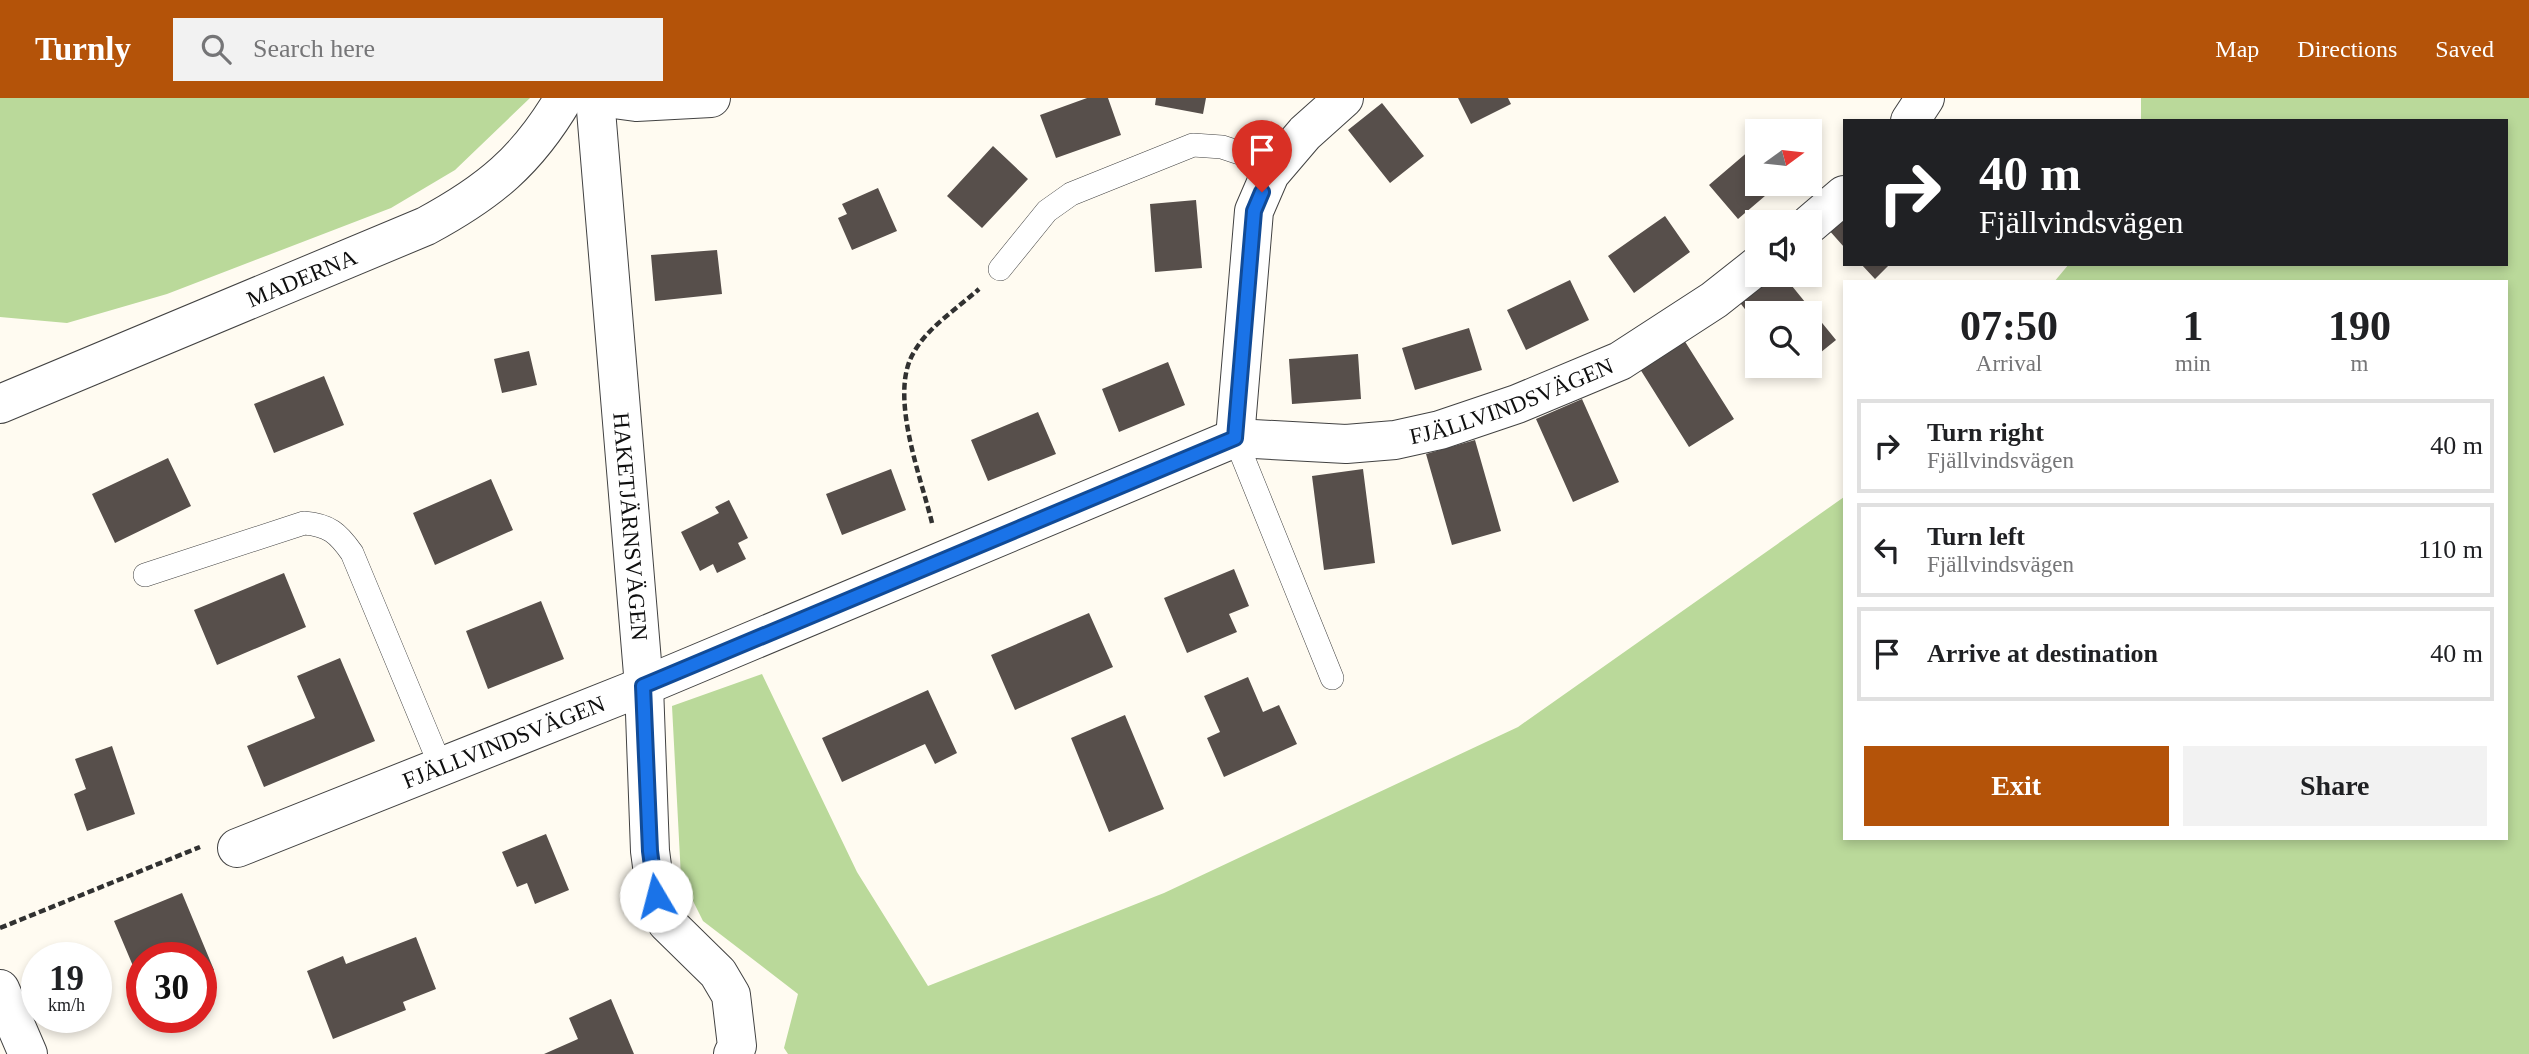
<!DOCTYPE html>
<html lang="en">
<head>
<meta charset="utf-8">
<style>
	:root { --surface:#fff; --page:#f2f2f2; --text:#202124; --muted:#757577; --line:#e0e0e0; --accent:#b45309 }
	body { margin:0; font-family:"Times New Roman",serif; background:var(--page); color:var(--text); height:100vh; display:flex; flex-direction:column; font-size:26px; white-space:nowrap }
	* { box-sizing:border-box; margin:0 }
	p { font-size:23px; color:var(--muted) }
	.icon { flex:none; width:38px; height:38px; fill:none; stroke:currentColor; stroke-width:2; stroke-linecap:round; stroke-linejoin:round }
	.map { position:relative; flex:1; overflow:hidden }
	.side { position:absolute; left:1843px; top:182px; width:665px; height:560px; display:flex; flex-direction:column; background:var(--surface); border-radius:0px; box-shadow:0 4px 10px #0003 }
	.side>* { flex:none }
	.banner { position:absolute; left:1843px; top:21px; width:665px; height:147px; border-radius:0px; box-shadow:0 4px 10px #0003; background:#202124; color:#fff; overflow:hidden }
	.needle { width:46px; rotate:75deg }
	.buttons { position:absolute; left:1745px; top:21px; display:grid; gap:14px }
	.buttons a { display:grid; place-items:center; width:77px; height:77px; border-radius:0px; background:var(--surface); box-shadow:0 4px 10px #0003; font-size:35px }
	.speed { position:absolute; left:21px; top:844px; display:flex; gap:14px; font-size:35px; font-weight:700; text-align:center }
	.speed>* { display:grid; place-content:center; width:91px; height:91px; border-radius:50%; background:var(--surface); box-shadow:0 4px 10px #0003; line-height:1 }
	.speed small { font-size:18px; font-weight:400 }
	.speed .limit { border:10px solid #d22; background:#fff; color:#111 }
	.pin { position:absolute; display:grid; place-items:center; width:60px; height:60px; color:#fff; margin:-72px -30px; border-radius:50% 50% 50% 0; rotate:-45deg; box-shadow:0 0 7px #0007 }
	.pin .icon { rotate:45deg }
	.me { position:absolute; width:77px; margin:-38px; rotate:352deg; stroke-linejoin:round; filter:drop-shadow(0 0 5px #0008) }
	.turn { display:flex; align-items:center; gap:24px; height:147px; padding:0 21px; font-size:32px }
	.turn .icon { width:91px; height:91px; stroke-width:2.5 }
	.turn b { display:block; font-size:49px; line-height:60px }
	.eta { display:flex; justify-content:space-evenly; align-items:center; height:119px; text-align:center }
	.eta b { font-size:42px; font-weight:600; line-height:49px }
	.primary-button { display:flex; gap:14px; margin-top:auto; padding:14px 21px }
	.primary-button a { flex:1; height:80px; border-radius:0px; background:var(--accent); color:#fff; font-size:28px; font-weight:600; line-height:80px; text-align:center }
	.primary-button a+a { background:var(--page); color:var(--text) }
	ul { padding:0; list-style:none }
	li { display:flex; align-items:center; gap:21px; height:94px; margin:0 14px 10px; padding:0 7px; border:4px solid var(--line); border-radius:0px }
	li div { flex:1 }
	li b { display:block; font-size:26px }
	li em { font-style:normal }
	header { display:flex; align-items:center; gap:42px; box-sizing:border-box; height:98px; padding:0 35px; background:var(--accent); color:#fff }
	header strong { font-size:33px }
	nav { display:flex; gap:38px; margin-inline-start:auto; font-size:24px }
	.search { width:490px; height:63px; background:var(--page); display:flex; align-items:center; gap:18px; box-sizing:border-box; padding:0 24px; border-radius:0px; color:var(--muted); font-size:26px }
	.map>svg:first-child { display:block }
	.forest { fill:#bad99a }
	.building { fill:#574f4b }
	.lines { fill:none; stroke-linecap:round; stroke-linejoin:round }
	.lane-casing { stroke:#424242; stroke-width:24 }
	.street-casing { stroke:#424242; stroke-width:40 }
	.path { stroke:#313131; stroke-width:4.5; stroke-dasharray:7 3.5; stroke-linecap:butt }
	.lane { stroke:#fff; stroke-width:23 }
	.street { stroke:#fff; stroke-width:38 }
	.route-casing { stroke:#114b97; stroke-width:18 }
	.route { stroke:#1a73e8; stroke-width:12 }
	.labels { text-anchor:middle; stroke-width:7; stroke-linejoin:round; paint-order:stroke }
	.street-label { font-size:23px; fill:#0f0f0f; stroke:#fff }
</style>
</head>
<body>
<header>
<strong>Turnly</strong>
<div class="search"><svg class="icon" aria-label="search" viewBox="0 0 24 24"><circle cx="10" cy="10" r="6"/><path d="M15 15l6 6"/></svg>Search here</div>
<nav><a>Map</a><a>Directions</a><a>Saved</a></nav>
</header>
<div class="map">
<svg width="2529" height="956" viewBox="0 0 2529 956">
	<rect width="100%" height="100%" fill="#fffbf1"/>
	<path class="forest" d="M0,0H530L455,72L391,110L167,196L67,225L0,219Z
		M2141,0H2529V956H788L784,950L798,896L703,823L681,779L672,608L762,576L857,774L928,888L1164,795L1518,629L1844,399V740H2506V184H2054L2069,166H2506V23H2141Z"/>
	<path class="building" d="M1087,0H1108L1121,37L1056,60L1040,17Z
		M1156,0H1206L1203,16L1155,7Z
		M1458,0H1508L1511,6L1471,26Z
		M1382,5L1424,58L1390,85L1348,32Z
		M1757,46V86H1779L1738,121L1709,87Z
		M993,48L1028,81L982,130L947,98Z
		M878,90L897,133L852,152L838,120L847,116L842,106Z
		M1196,102L1202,170L1155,174L1150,106Z
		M1844,116V149L1828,131Z
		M1665,118L1690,154L1634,195L1608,158Z
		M717,152L722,196L655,203L651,157Z
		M1861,166H1890L1875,181Z
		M1769,177H1783L1836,242L1810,263V215H1757V227L1738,202Z
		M1570,182L1589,222L1526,252L1507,212Z
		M1469,230L1482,272L1415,292L1402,250Z
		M1684,242L1734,321L1689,349L1640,271Z
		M529,253L537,287L502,295L494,261Z
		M1358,256L1361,301L1292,306L1289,261Z
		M1168,264L1185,307L1119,334L1102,291Z
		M324,278L344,327L274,355L254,306Z
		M1582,301L1619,384L1573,404L1536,321Z
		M1038,314L1056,356L988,383L971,342Z
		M1475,342L1501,433L1452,447L1426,356Z
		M168,360L191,408L115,445L92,396Z
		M891,371L906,412L842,437L826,396Z
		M1363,371L1375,465L1324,472L1312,378Z
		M491,381L513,432L435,467L413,415Z
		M729,402L748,440L738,445L746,461L717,475L713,466L700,473L681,434L719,415L715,409Z
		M1234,471L1249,508L1229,516L1237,534L1187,555L1164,500Z
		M284,475L306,529L217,567L194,512Z
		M541,503L564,561L488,591L466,533Z
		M1089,515L1113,569L1015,612L991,557Z
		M340,560L375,643L264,689L247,648L315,620L297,578Z
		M1248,579L1263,614L1279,607L1297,646L1224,679L1207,640L1220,634L1204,598Z
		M928,592L957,655L935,666L925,646L842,684L822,640Z
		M1125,617L1164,711L1109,734L1071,640Z
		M112,648L135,716L87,733L74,696L86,691L75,661Z
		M546,736L569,792L535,806L527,785L517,789L502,754Z
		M182,795L214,872L201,877V859H142V864L133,868L114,823Z
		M416,839L436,891L403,904L406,912L333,941L307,873L343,858L346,866Z
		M611,901L634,956H544L578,941L569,920Z"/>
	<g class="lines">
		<defs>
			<path id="lane" d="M1000,171L1047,113L1071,96L1193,47L1222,49L1246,57L1270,76
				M1235,340L1332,580
				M145,477L304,425C329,427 338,435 352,455L441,669"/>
			<g id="street">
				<path id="s1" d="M595,0L644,588L650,753L656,798L667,825L718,875L731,897L737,948L733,956"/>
				<path d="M606,0L636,4L711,0"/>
				<path d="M1910,23L1925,0"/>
				<path d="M1810,126L1844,97"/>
				<path id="s2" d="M0,306L426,128C489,94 527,63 564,0"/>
				<path d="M1235,340L1254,113L1270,76L1305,35L1344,0"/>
				<path id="s3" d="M237,750L644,588L1235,340L1346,346L1395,342L1440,332L1517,306L1620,263L1714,202L1757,168"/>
				<path d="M0,891L28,956"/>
			</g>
		</defs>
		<use href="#lane" class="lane-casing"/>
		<use href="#street" class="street-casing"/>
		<path class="path" d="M932,425C921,379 888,296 914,254C928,229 958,210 979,191
			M0,830L200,749"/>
		<use href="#lane" class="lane"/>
		<use href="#street" class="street"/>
	</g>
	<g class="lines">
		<defs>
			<path id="route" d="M656,798L650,753L643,588L1235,340L1254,113L1262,94"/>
		</defs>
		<use href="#route" class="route-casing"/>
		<use href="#route" class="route"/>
	</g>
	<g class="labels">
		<g class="street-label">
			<text dy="8" stroke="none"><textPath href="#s2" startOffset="327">MADERNA</textPath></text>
			<text dy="8" stroke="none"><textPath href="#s3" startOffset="1362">FJÄLLVINDSVÄGEN</textPath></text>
			<text dy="8" stroke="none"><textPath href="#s1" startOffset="430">HAKETJÄRNSVÄGEN</textPath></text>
			<text dy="8" stroke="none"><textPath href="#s3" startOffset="287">FJÄLLVINDSVÄGEN</textPath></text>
		</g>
	</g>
</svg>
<div class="buttons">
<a><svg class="needle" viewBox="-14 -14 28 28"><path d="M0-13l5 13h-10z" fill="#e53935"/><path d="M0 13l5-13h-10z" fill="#757577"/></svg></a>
<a><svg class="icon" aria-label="sound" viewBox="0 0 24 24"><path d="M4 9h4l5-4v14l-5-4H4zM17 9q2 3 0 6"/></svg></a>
<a><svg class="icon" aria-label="search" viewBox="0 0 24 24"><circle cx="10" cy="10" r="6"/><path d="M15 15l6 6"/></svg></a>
</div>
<div class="speed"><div>19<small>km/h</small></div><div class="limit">30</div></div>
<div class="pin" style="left:1262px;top:94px;background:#d93025"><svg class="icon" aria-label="arrive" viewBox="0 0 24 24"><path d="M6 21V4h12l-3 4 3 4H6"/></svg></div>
<svg class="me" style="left:656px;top:798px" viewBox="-20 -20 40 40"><circle r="19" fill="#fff"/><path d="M0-13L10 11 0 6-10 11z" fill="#1a73e8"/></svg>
<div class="banner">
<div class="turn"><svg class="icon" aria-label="right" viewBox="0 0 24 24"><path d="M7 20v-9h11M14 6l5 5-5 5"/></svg><div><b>40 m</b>Fjällvindsvägen</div></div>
</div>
<section class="side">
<div class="eta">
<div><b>07:50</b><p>Arrival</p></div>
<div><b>1</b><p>min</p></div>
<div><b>190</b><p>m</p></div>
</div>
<ul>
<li><svg class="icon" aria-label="right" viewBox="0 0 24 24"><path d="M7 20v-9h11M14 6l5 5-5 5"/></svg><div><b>Turn right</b><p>Fjällvindsvägen</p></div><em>40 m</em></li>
<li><svg class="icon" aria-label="left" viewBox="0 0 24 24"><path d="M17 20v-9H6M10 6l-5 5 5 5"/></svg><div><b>Turn left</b><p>Fjällvindsvägen</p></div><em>110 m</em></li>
<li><svg class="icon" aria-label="arrive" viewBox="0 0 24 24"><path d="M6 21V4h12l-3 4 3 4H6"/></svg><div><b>Arrive at destination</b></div><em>40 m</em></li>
</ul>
<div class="primary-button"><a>Exit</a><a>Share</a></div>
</section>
</div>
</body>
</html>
